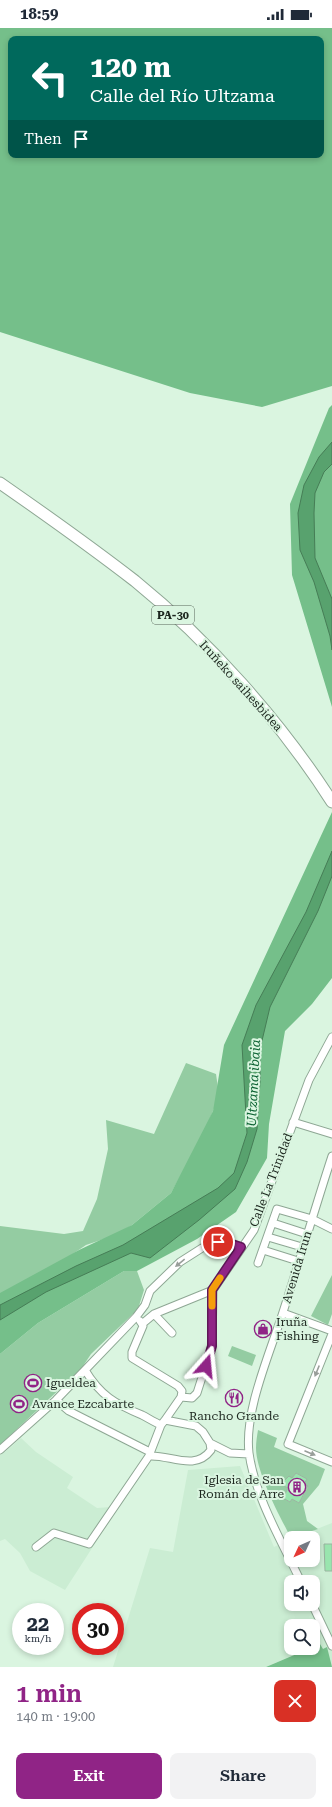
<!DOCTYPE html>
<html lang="en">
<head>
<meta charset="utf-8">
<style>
	:root { --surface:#fff; --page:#f2f2f3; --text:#1f2937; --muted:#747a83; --accent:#902486 }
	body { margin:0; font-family:"Roboto Serif",serif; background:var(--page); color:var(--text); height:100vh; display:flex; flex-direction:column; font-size:15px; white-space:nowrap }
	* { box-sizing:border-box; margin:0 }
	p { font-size:13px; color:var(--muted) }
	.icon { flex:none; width:22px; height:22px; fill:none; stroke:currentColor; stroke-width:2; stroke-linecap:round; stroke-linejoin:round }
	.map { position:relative; height:1639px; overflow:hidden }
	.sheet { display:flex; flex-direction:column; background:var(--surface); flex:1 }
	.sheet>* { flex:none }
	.guide { position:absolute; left:8px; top:8px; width:316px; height:122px; border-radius:8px; box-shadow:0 2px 6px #0003; background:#00695c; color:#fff; overflow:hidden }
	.needle { width:26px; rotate:226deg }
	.fabs { position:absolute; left:284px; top:1503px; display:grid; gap:8px }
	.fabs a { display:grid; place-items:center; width:36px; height:36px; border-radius:8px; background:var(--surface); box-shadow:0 2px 6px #0003; font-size:20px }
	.speed { position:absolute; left:12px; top:1575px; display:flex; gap:8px; font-size:20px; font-weight:700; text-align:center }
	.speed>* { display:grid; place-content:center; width:52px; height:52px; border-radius:50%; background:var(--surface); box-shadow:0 2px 6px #0003; line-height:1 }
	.speed small { font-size:10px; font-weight:400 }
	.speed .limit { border:6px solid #d22; background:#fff; color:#111 }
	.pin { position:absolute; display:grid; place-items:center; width:34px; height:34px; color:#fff; margin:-17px; border:2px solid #fff; border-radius:50%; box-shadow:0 1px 4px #0007 }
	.me { position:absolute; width:44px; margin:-22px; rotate:18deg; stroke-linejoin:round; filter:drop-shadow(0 0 3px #0008) }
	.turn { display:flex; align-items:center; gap:14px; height:84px; padding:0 16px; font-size:18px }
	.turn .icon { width:52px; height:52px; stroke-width:2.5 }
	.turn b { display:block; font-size:28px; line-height:34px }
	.then { display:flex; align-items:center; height:38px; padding:0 16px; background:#0003; gap:8px; font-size:15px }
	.round { display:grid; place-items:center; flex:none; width:42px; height:42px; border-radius:8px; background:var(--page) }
	.head { display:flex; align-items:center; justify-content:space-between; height:68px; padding:0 16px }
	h1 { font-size:24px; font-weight:600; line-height:30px; color:var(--accent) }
	.action { display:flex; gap:8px; margin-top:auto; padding:8px 16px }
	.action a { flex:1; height:46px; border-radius:8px; background:var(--accent); color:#fff; font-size:16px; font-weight:600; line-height:46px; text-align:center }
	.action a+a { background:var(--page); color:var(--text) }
	.status { display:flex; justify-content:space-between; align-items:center; height:28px; padding:0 20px; background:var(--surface); direction:ltr }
	.status svg { height:11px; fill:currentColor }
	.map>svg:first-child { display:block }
	.built { fill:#cbedd3; fill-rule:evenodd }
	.green { fill:#94cca2; fill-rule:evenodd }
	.forest { fill:#75bf8a; fill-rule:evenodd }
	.water { fill:#58a26e; stroke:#467d56 }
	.building { fill:#99e5ae; stroke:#9ab4a0 }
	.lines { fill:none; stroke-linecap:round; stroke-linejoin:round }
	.minor-casing { stroke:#8ea794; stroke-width:9 }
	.highway-casing { stroke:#8ea794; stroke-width:13 }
	.minor { stroke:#fff; stroke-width:7 }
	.highway { stroke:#fff; stroke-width:11 }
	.oneway { fill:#999e9a }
	.route-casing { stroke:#5e1757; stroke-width:10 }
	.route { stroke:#902486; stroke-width:7 }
	.slow { stroke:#f59e0b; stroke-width:7 }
	.labels { text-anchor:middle; stroke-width:4; stroke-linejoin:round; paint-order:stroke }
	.shield { fill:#daf5e0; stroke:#566559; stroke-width:1 }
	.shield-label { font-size:11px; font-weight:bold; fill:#1d271f }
	.street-label { font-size:12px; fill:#1d271f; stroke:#daf5e0 }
	.poi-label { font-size:12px; fill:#1d271f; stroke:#daf5e0; text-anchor:start }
	.water-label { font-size:13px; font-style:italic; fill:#0b6232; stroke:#daf5e0 }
</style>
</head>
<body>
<div class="status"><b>18:59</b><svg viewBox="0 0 49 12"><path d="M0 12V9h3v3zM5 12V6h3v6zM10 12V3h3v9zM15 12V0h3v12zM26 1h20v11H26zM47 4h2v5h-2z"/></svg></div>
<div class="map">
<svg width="332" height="1639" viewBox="0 0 332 1639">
	<rect width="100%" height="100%" fill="#daf5e0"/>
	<path class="built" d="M21,1410L36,1424L73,1449L67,1460L97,1480L111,1479L147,1435L65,1562L30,1543L20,1525L5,1511L0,1513V1419L5,1424Z
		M240,1438L274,1519L291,1511V1532H313V1510H294L332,1495V1639H329L320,1616L313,1619V1598H291V1620H310L266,1639H113L150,1520L173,1524L188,1442ZM291,1554H313V1576H291Z"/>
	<path class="green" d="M186,1035L216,1046L219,1067L213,1083L202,1109L171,1165L132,1197L116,1207L86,1217L58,1236L0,1266V1198L64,1206L83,1203L97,1171L108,1121L106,1092L154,1106Z
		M124,1243H137L144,1262L138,1281L91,1326L81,1341L2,1415L0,1422V1326L38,1295Z
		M332,1247V1286L328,1297L311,1288Z
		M232,1318L256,1327L252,1338L228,1328Z
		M258,1402L277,1410L274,1419L325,1441L319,1457L303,1476L307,1493L318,1501L291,1510C280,1489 256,1444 256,1420C256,1414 257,1408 258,1402ZM296,1445L307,1451L304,1456L308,1459L299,1475L292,1471L290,1474L283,1470L288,1460L284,1458V1453L289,1449L292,1450Z"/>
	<path class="forest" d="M0,0H332V358L262,379L190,365L0,304ZM11,11H321V127H11Z
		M332,377V679L292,547L290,476L329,380Z
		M332,784V950L312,976L285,1003L269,1096L267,1130L236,1184L197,1211L137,1243H124L38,1295L0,1326V1265L79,1222L132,1197L171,1165L213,1083L224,1017Z
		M320,1616L323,1621L327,1619L332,1639H266Z"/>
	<path class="water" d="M332,414V436L324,444L315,465L314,485L315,530L332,571V622L330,608L314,554L300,522L298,485L304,457L319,429Z
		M332,823V848L318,883L270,979L260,1021V1053L257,1101L247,1134L235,1161L199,1192L150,1230L131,1225L46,1264L0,1292V1277L76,1238L123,1217L218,1160L234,1145L247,1105L242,1017L256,977L306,884Z"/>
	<path class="building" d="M296,1445L307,1451L304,1456L308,1458L299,1475L292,1471L290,1474L283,1470L288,1460L284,1458V1453L289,1448L292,1450Z
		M324,1516H332V1543H325Z"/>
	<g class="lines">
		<defs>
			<path id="minor" d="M293,1094L332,1106
				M273,1195L307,1206
				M268,1209L302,1219
				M263,1222L298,1233
				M258,1235L277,1181L312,1191L332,1201
				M283,1285L332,1303
				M154,1286L172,1305
				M140,1293L142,1296L154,1286L213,1262
				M142,1296L143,1298L132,1324V1330L178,1358L182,1363L181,1369
				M332,1306L288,1416L332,1434
				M85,1342C100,1367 115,1376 142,1387C148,1390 154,1394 161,1397L165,1392L196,1398L203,1404L210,1415L230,1425L249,1426
				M56,1372L69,1383L150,1424
				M165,1392L181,1369L192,1370L197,1365L212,1318L213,1262L254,1202L309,1052L332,1009
				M0,1422L56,1372L85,1342L136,1289L145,1277L150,1263L180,1234L202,1220L218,1214L229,1215L241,1219
				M149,1428C169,1426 195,1444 211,1422L210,1415
				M36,1519L54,1505L89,1516L149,1428L161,1397
				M301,1554C282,1514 255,1469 249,1425C244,1383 270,1325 283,1284C300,1232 315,1180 332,1128
				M312,1576L332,1618"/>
			<path id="highway" d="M0,455C46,487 91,519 135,553C209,613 281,694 332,774"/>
		</defs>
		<use href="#minor" class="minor-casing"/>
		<use href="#highway" class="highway-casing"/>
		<use href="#minor" class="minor"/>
		<use href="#highway" class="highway"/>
	</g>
	<defs><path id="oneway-solid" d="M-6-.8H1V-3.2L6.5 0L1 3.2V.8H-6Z"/></defs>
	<g class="oneway">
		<use href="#oneway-solid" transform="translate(180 1235) rotate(141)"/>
		<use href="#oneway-solid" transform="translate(317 1343) rotate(112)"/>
		<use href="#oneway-solid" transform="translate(310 1425) rotate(23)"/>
	</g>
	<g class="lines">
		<defs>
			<path id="route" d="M206,1338L212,1318V1262L241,1219L229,1215L218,1214"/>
		</defs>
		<use href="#route" class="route-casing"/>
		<use href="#route" class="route"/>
		<path class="slow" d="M212,1278V1262L220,1250"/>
	</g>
	<defs>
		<symbol id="shop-ring" viewBox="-11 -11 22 22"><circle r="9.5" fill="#daf5e0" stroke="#902486" stroke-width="1.5"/><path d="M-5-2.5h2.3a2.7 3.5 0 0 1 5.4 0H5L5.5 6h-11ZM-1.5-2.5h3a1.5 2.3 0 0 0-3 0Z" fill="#902486"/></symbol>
		<symbol id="stadium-ring" viewBox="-11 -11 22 22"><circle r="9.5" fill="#daf5e0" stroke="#902486" stroke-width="1.5"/><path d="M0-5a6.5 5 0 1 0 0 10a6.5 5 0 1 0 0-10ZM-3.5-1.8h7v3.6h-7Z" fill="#902486"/></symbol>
		<symbol id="restaurant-ring" viewBox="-11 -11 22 22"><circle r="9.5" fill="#daf5e0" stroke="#902486" stroke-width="1.5"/><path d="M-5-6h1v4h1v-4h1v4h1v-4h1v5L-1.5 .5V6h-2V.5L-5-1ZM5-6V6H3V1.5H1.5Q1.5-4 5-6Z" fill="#902486"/></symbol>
		<symbol id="building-ring" viewBox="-11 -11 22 22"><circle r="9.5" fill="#daf5e0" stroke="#902486" stroke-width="1.5"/><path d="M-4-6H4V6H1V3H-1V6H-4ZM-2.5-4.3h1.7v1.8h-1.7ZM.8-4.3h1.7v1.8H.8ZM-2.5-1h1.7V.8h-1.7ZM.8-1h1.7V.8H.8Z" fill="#902486"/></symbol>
	</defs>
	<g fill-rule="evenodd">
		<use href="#shop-ring" x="253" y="1291" width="20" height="20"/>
		<use href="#stadium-ring" x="23" y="1345" width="20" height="20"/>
		<use href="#restaurant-ring" x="224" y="1360" width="20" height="20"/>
		<use href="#stadium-ring" x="9" y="1366" width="20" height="20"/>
		<use href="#building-ring" x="287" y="1449" width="20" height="20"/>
	</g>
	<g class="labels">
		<rect class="shield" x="152" y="578" width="42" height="18" rx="3"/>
		<g class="shield-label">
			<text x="173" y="591">PA-30</text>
		</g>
		<g class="street-label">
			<text transform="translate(241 658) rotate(48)" y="4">Iruñeko saihesbidea</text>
			<text transform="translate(271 1152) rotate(-69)" y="4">Calle La Trinidad</text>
			<text transform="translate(297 1239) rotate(-73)" y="4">Avenida Irun</text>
		</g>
		<g class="poi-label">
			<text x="276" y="1298">Iruña<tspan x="276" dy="14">Fishing</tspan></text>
			<text x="46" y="1359">Igueldea</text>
			<text x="32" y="1380">Avance Ezcabarte</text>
			<text x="234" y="1392" text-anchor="middle">Rancho Grande</text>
			<text x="284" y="1456" text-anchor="end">Iglesia de San<tspan x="284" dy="14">Román de Arre</tspan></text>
		</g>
		<g class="water-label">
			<text transform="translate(253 1055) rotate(-87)" y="5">Ultzama ibaia</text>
		</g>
	</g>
</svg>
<div class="fabs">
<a><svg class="needle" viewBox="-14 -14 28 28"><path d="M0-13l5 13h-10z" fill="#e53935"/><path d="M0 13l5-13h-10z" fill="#747a83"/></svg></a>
<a><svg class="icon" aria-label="sound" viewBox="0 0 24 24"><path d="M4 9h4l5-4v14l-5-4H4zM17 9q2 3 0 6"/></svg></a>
<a><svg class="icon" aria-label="search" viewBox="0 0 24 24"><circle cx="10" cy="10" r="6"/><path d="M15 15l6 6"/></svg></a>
</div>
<div class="speed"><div>22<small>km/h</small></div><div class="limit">30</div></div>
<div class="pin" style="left:218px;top:1214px;background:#d93025"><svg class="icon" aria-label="arrive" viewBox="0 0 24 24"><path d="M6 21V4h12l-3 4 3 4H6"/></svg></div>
<svg class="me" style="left:206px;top:1338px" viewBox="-20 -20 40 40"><path d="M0-17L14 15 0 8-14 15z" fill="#902486" stroke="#fff" stroke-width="4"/></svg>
<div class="guide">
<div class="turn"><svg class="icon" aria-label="left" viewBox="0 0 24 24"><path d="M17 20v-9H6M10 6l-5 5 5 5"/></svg><div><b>120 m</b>Calle del Río Ultzama</div></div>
<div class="then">Then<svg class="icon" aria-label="arrive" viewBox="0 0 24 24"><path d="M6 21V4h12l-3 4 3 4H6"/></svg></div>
</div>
</div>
<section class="sheet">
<div class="head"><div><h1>1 min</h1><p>140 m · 19:00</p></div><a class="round" style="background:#d93025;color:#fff"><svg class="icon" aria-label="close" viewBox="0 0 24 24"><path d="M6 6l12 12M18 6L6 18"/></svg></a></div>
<div class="action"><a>Exit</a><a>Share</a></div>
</section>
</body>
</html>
